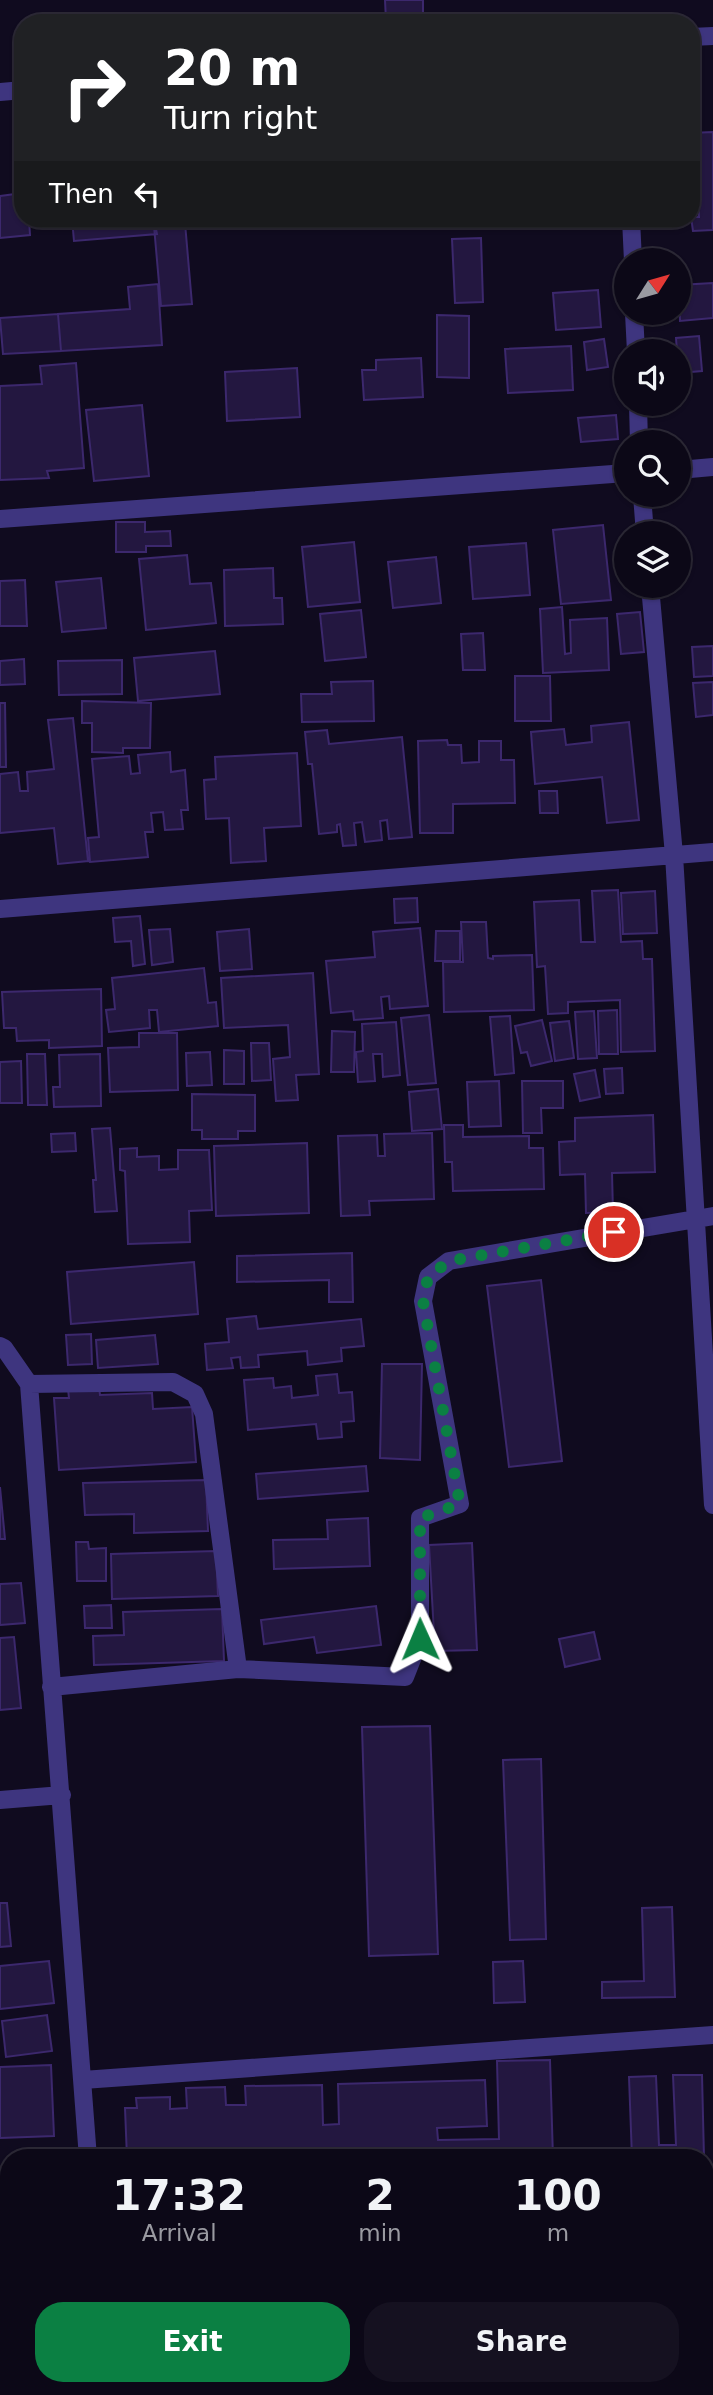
<!DOCTYPE html>
<html lang="en">
<head>
<meta charset="utf-8">
<style>
	:root { --surface:#0c0817; --page:#151120; --text:#f1f3f6; --muted:#9a9aa1; --line:#2c2936; --accent:#0b8043 }
	body { margin:0; font-family:"DejaVu Sans",sans-serif; background:var(--page); color:var(--text); height:100vh; display:flex; flex-direction:column; font-size:26px; white-space:nowrap }
	* { box-sizing:border-box; margin:0 }
	p { font-size:23px; color:var(--muted) }
	.icon { flex:none; width:38px; height:38px; fill:none; stroke:currentColor; stroke-width:2; stroke-linecap:round; stroke-linejoin:round }
	.map { position:relative; flex:1; overflow:hidden }
	.drawer { position:absolute; left:0px; top:2149px; width:714px; height:247px; display:flex; flex-direction:column; background:var(--surface); border-radius:28px 28px 0 0; box-shadow:0 2px 5px #0004,0 0 0 2px var(--line) }
	.drawer>* { flex:none }
	.guide { position:absolute; left:14px; top:14px; width:686px; height:214px; border-radius:28px; box-shadow:0 2px 5px #0004,0 0 0 2px var(--line); background:#202124; color:#fff; overflow:hidden }
	.needle { width:46px; rotate:53deg }
	.fabs { position:absolute; left:614px; top:248px; display:grid; gap:14px }
	.fabs a { display:grid; place-items:center; width:77px; height:77px; border-radius:50%; background:var(--surface); box-shadow:0 2px 5px #0004,0 0 0 2px var(--line); font-size:35px }
	.pin { position:absolute; display:grid; place-items:center; width:60px; height:60px; color:#fff; margin:-30px; border:4px solid #fff; border-radius:50%; box-shadow:0 2px 7px #0007 }
	.me { position:absolute; width:77px; margin:-38px; rotate:359deg; stroke-linejoin:round; filter:drop-shadow(0 0 5px #0008) }
	.turn { display:flex; align-items:center; gap:24px; height:147px; padding:0 35px; font-size:32px }
	.turn .icon { width:91px; height:91px; stroke-width:2.5 }
	.turn b { display:block; font-size:49px; line-height:60px }
	.then { display:flex; align-items:center; height:66px; padding:0 35px; background:#0003; gap:14px; font-size:26px }
	.eta { display:flex; justify-content:space-evenly; align-items:center; height:119px; text-align:center }
	.eta b { font-size:42px; font-weight:800; line-height:49px }
	.action { display:flex; gap:14px; margin-top:auto; padding:14px 35px }
	.action a { flex:1; height:80px; border-radius:28px; background:var(--accent); color:#fff; font-size:28px; font-weight:800; line-height:80px; text-align:center }
	.action a+a { background:var(--page); color:var(--text) }
	.map>svg:first-child { display:block }
	.building { fill:#231740; stroke:#3c286d; stroke-width:2 }
	.lines { fill:none; stroke-linecap:round; stroke-linejoin:round }
	.minor { stroke:#3e357f; stroke-width:18 }
	.route { stroke:#0b8043; stroke-width:12; stroke-dasharray:0 21.6 }
</style>
</head>
<body>
<div class="map">
<svg width="713" height="2395" viewBox="0 0 713 2395">
	<rect width="100%" height="100%" fill="#100b1f"/>
	<path class="building" d="M385,0H423V19L386,21Z
		M713,132V230L693,231L691,217H699L696,173H692L691,133Z
		M23,193V219H29L30,235L0,238V196Z
		M72,219H154L157,234L74,241Z
		M220,219H295L296,220L220,222Z
		M337,219H423V225L337,227Z
		M185,223L192,304L161,306L154,226Z
		M481,238L483,302L455,303L452,239Z
		M713,283V318L680,321L679,285Z
		M158,284L162,345L61,351L58,314L130,309L128,287Z
		M598,290L601,327L556,330L553,293Z
		M58,314L61,351L3,354L0,318Z
		M437,315L469,316V378L437,377Z
		M699,336L702,371L679,373V352H677L676,338Z
		M604,339L608,367L587,370L584,342Z
		M571,346L573,390L508,393L505,349Z
		M421,358L423,397L364,400L362,370H376V360Z
		M76,363L84,468L47,471L49,478L0,480V386L42,384L40,366Z
		M297,368L300,417L227,421L225,372Z
		M142,405L149,476L94,481L86,410Z
		M616,415L618,439L581,442L578,418Z
		M116,522H145V532L170,531L171,546H146V552H116Z
		M603,525L611,600L561,604L553,530Z
		M354,542L360,602L308,607L302,547Z
		M526,543L530,595L473,599L469,547Z
		M187,555L190,584L211,583L216,623L146,630L139,559Z
		M436,557L441,603L393,608L388,562Z
		M273,568L274,598H282L283,624L225,626L224,570Z
		M101,578L106,628L62,632L56,582Z
		M25,580L27,626H0V581Z
		M562,607L565,654L571,653L570,620L607,618L609,670L543,673L540,609Z
		M361,610L366,657L325,661L320,614Z
		M640,612L644,652L621,654L617,614Z
		M483,633L485,670H463L461,634Z
		M713,646V676L694,677L692,647Z
		M215,651L220,694L138,701L134,658Z
		M24,659L25,684L0,685V661Z
		M122,660V694L59,695L58,661Z
		M515,676H550L551,721H515Z
		M373,681L374,721L302,722L301,694H332L331,682Z
		M713,682V715L696,717L693,683Z
		M82,701L151,703L150,748H123V753L92,752V723H82Z
		M0,703H5L6,767H0Z
		M73,718L88,861L58,864L54,828L0,833V774L18,772L20,791H28L27,772L54,769L48,720Z
		M629,722L639,820L607,823L602,777L535,784L531,732L564,729L566,745L592,742L591,726Z
		M327,730L329,744L402,737L412,837L389,839L387,820L380,821L382,840L365,842L362,822L354,823L356,845L343,846L340,824L337,825V832L319,834L312,764H308L305,732Z
		M447,740L448,745H461L462,763L479,762V741H501V760H514L515,803L453,804V833H420L418,741Z
		M170,752L171,772L185,770L188,810H181L183,829L165,830L163,812L151,813L153,832H145L148,857L90,862L88,838L99,837L92,759L129,756L131,774L140,773L138,755Z
		M297,753L301,826L264,828L266,861L231,863L229,818L206,819L204,780L216,779L215,757Z
		M539,791H557L558,813H540Z
		M618,890L621,942L642,941L643,959H652L655,1051L621,1052L620,1000L568,1002V1013L548,1014L545,966L537,967L534,902L579,900L581,942H595L592,891Z
		M655,891L657,933L623,934L621,893Z
		M417,898L418,922L395,923L394,899Z
		M140,916L145,964L133,966L131,941L115,942L113,918Z
		M461,922H486L488,958L493,959V956L532,955L534,1010L444,1012L443,962H463Z
		M420,928L428,1006L390,1009L389,996L381,997L383,1018L354,1020L353,1011L331,1013L326,961L375,957L373,932Z
		M170,929L173,962L152,965L149,930Z
		M249,929L252,969L220,971L217,932Z
		M436,931H460V961H435Z
		M204,968L208,1003L216,1002L218,1026L159,1032L157,1010H149L150,1028L109,1032L106,1010L115,1009L112,978Z
		M313,973L319,1074L296,1075L298,1100L276,1101L273,1059L290,1057L288,1025L224,1028L221,978Z
		M101,989L102,1046L49,1048V1040L17,1041L16,1028H4L2,992Z
		M617,1010L618,1054H599L598,1011Z
		M594,1011L597,1058L578,1059L575,1012Z
		M429,1015L436,1083L408,1085L401,1018Z
		M510,1016L514,1073L495,1075L490,1017Z
		M542,1020L552,1061L531,1066L527,1052L521,1053L515,1026Z
		M569,1021L574,1058L555,1061L550,1023Z
		M396,1022L400,1075L383,1077L382,1054H373L375,1081L358,1082L356,1052L363,1051L362,1024Z
		M332,1031L355,1032L354,1072H331Z
		M139,1033H177L178,1090L110,1092L108,1048L139,1047Z
		M251,1043H269L271,1080L252,1081Z
		M224,1050L244,1051V1084H224Z
		M210,1052L212,1085L187,1086L186,1053Z
		M27,1054H45L47,1105H28Z
		M100,1054L101,1106L54,1107L53,1087H60L59,1055Z
		M21,1061L22,1103H0V1062Z
		M622,1068L623,1093L606,1094L604,1069Z
		M595,1070L600,1097L580,1101L574,1074Z
		M499,1081L501,1126L469,1127L467,1082Z
		M522,1081H563V1108H541L542,1133H523Z
		M438,1089L442,1129L412,1131L409,1092Z
		M192,1094L255,1095V1131H238V1139H202V1130H192Z
		M653,1115L655,1172L612,1173L613,1212L586,1213L585,1174L560,1175L559,1142L575,1141V1118Z
		M444,1125H463V1137L529,1136V1148H543L544,1189L453,1191L452,1162H445Z
		M110,1128L117,1211L95,1212L93,1180H96L92,1129Z
		M75,1133L76,1151L52,1152L51,1134Z
		M432,1133L434,1199L369,1201L370,1215L341,1216L338,1136L377,1135L378,1156H385L384,1134Z
		M307,1143L309,1213L216,1216L214,1146Z
		M137,1148V1157L159,1156V1170L178,1169V1150H209L212,1210L189,1211L190,1242L128,1244L125,1171L120,1170V1149Z
		M352,1253L353,1302H329V1280L237,1282V1256Z
		M194,1262L198,1314L71,1324L67,1272Z
		M541,1280L562,1461L509,1467L487,1286Z
		M256,1316L258,1329L361,1319L364,1346L341,1348L342,1361L308,1365L307,1351L258,1355L259,1367L241,1368L240,1357L231,1358L233,1368L207,1370L205,1344L229,1342L227,1319Z
		M91,1334L92,1364L68,1365L66,1335Z
		M155,1335L158,1364L98,1368L96,1340Z
		M382,1364H422L420,1460L380,1458Z
		M337,1374L339,1393L352,1392L354,1421L341,1422L342,1437L318,1439L316,1424L248,1430L244,1380L273,1378L274,1388L291,1386L292,1398L318,1395L316,1376Z
		M99,1387L100,1395L152,1393L153,1409L192,1407L196,1462L59,1470L54,1398H69L68,1389Z
		M366,1466L368,1491L258,1499L256,1474Z
		M206,1480L208,1531L134,1533V1514L85,1515L83,1483Z
		M0,1487L5,1539H0Z
		M368,1518L370,1566L274,1569L273,1540L328,1539L327,1520Z
		M76,1542H88L89,1549L106,1548V1581H77Z
		M472,1543L477,1650L435,1651L429,1545Z
		M216,1551L218,1596L112,1599L111,1554Z
		M21,1583L25,1623L0,1625V1584Z
		M111,1605L112,1628H85L84,1606Z
		M376,1606L381,1645L317,1653L314,1637L264,1644L261,1620Z
		M222,1609L224,1661L94,1665L93,1636L124,1635L123,1612Z
		M594,1632L600,1659L565,1667L559,1639Z
		M14,1637L21,1708L0,1710V1638Z
		M430,1726L438,1954L369,1956L362,1727Z
		M541,1759L546,1939L510,1940L503,1760Z
		M0,1903H7L11,1946L0,1947Z
		M672,1907L675,1997L602,1998V1982L644,1981L642,1908Z
		M49,1961L54,2003L0,2009V1966Z
		M523,1961L525,2002L494,2003L493,1962Z
		M47,2015L52,2051L6,2057L2,2021Z
		M550,2060L553,2158H127L125,2108H137L136,2098L170,2097V2109L187,2108L186,2088L225,2087L226,2105H246L245,2086L322,2085L323,2125L339,2124L338,2084L485,2080L487,2126L437,2128L438,2140L499,2139L497,2061Z
		M51,2065L54,2136L0,2138V2067Z
		M673,2075H702L704,2158H632L629,2077L656,2076L659,2145H676Z
		M713,2285V2361L705,2362V2286Z
		M13,2387H67L68,2395H14Z
		M159,2387H193V2395H159Z
		M232,2387H260V2395H232Z
		M273,2387H342V2395H274Z
		M382,2387H423V2395H382Z
		M433,2387H452V2395H433Z
		M459,2387H495V2395H459Z
		M562,2387H699V2395H562Z"/>
	<g class="lines">
		<path class="minor" d="M691,37L713,36
			M0,92L23,90
			M631,219L633,261
			M634,313L636,352
			M638,404L639,443
			M679,470L713,467
			M642,495L645,534
			M0,519L626,473
			M650,586L674,855L713,1505
			M0,909L713,852
			M0,1346L4,1348L29,1384L88,2158
			M29,1384L173,1382L195,1394L204,1414L238,1669
			M51,1687L238,1669L405,1677L420,1639V1518L460,1504L423,1301L428,1277L449,1261L713,1216
			M0,1800L62,1795
			M83,2080L713,2035
			M0,2203L9,2202
			M705,2250L713,2249
			M131,2387V2395"/>
	</g>
	<g class="lines">
		<path class="route" d="M420,1639V1518L460,1504L423,1301L428,1277L449,1261L614,1232"/>
	</g>
</svg>
<div class="fabs">
<a><svg class="needle" viewBox="-14 -14 28 28"><path d="M0-13l5 13h-10z" fill="#e53935"/><path d="M0 13l5-13h-10z" fill="#9a9aa1"/></svg></a>
<a><svg class="icon" aria-label="sound" viewBox="0 0 24 24"><path d="M4 9h4l5-4v14l-5-4H4zM17 9q2 3 0 6"/></svg></a>
<a><svg class="icon" aria-label="search" viewBox="0 0 24 24"><circle cx="10" cy="10" r="6"/><path d="M15 15l6 6"/></svg></a>
<a><svg class="icon" aria-label="layers" viewBox="0 0 24 24"><path d="M12 4l9 5-9 5-9-5zM3 14l9 5 9-5"/></svg></a>
</div>
<div class="pin" style="left:614px;top:1232px;background:#d93025"><svg class="icon" aria-label="arrive" viewBox="0 0 24 24"><path d="M6 21V4h12l-3 4 3 4H6"/></svg></div>
<svg class="me" style="left:420px;top:1639px" viewBox="-20 -20 40 40"><path d="M0-17L14 15 0 8-14 15z" fill="#0b8043" stroke="#fff" stroke-width="4"/></svg>
<div class="guide">
<div class="turn"><svg class="icon" aria-label="right" viewBox="0 0 24 24"><path d="M7 20v-9h11M14 6l5 5-5 5"/></svg><div><b>20 m</b>Turn right</div></div>
<div class="then">Then<svg class="icon" aria-label="left" viewBox="0 0 24 24"><path d="M17 20v-9H6M10 6l-5 5 5 5"/></svg></div>
</div>
<section class="drawer">
<div class="eta">
<div><b>17:32</b><p>Arrival</p></div>
<div><b>2</b><p>min</p></div>
<div><b>100</b><p>m</p></div>
</div>
<div class="action"><a>Exit</a><a>Share</a></div>
</section>
</div>
</body>
</html>
